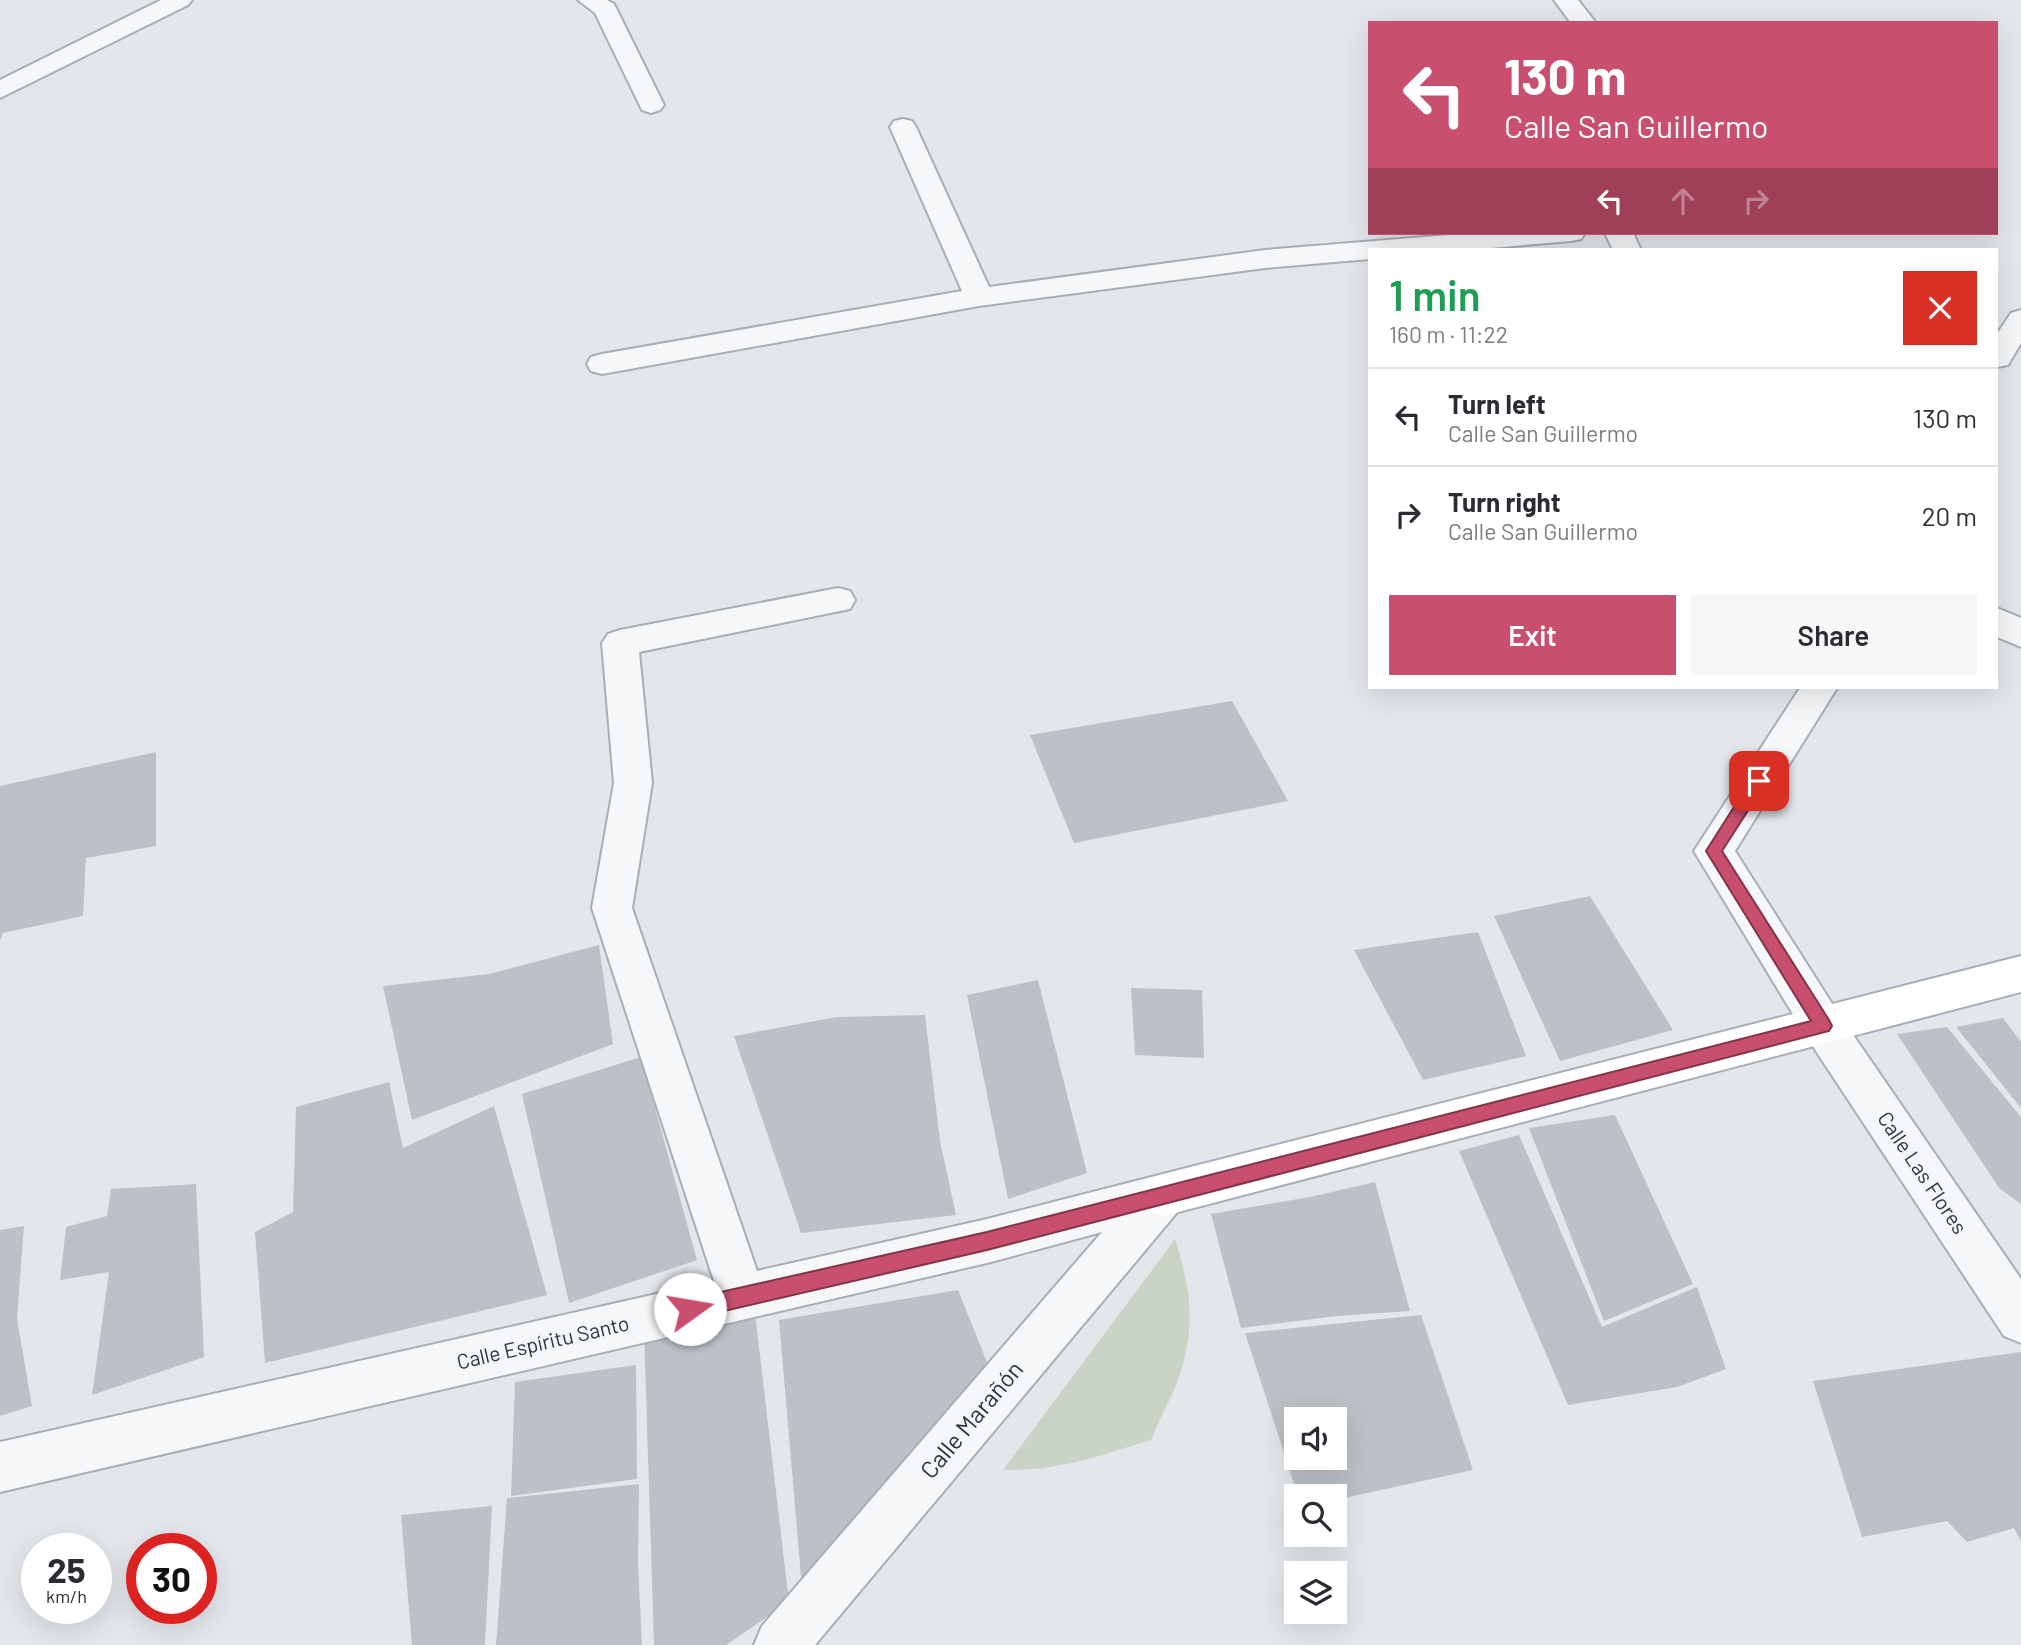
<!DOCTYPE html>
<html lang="en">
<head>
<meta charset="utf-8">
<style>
	:root { --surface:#fff; --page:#f7f7f7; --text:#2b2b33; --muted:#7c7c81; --line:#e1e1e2; --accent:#c8506e }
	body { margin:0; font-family:Barlow,sans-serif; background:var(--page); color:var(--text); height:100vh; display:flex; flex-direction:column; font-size:26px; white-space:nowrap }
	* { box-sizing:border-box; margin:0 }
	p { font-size:23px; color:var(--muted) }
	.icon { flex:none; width:38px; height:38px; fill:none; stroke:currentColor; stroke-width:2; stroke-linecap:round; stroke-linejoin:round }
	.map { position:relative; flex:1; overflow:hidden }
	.details { position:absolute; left:1368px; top:248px; width:630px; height:441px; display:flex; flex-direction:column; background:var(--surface); border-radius:0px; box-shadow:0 7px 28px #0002 }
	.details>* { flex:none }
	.guide { position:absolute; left:1368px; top:21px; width:630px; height:214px; border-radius:0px; box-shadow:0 7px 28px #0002; background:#c8506e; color:#fff; overflow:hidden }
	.tools { position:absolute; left:1284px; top:1407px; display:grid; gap:14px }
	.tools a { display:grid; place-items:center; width:63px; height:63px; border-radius:0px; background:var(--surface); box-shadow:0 7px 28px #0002; font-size:35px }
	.speed { position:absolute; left:21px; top:1533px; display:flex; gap:14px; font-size:35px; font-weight:700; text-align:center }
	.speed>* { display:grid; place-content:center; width:91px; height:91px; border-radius:50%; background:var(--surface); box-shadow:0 7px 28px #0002; line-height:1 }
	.speed small { font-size:18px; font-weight:400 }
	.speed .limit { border:10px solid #d22; background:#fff; color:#111 }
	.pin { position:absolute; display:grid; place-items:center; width:60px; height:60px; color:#fff; margin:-30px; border-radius:14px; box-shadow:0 4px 10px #0006 }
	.me { position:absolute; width:77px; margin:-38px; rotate:77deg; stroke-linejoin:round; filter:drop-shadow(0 0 5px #0008) }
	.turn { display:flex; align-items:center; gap:24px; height:147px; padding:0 21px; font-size:32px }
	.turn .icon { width:91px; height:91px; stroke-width:2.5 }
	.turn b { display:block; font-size:49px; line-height:60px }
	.lanes { display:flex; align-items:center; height:66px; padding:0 21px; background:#0003; justify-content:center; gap:35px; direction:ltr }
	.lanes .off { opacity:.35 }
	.round { display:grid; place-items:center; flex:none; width:74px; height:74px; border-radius:0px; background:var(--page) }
	.head { display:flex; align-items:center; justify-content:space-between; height:119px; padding:0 21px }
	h1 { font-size:42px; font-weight:600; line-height:52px; color:#1e9e55 }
	.button { display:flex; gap:14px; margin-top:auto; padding:14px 21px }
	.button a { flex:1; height:80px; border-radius:0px; background:var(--accent); color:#fff; font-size:28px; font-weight:600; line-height:80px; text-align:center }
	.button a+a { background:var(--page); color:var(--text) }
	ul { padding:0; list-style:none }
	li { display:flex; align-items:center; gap:21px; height:98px; padding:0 21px; border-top:2px solid var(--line) }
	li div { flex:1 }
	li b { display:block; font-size:26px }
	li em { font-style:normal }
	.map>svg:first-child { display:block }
	.green { fill:#cad4c5 }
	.building { fill:#bbc1c7; fill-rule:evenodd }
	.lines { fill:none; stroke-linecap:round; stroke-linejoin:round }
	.street-casing { stroke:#a8aeb5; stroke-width:4 }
	.secondary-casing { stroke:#a8aeb5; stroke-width:4 }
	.street { fill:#f6f7f9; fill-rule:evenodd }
	.secondary { fill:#fff; fill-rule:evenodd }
	.route { fill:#c8506e; stroke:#823448; stroke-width:2 }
	.labels { text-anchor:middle; stroke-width:5; stroke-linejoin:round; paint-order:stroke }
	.street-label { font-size:21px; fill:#2c3642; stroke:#f3f5f8 }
	.near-street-label { font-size:24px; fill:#2c3642; stroke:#f3f5f8 }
</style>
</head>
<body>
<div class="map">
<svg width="2021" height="1645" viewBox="0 0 2021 1645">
	<rect width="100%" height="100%" fill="#e3e7eb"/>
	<path class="green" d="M1175,1239C1190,1286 1196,1323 1181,1371C1174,1394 1160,1417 1151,1440C1099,1456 1058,1471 1003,1470Z"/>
	<path class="building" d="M1232,701L1288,801L1074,843L1030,735Z
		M156,752V846L86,858L83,916L3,933L0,940V786Z
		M1590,896L1673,1030L1560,1061L1494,916Z
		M1478,932L1526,1056L1423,1080L1354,950Z
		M599,945L613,1044L412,1120L383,986L489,974Z
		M1038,980L1087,1173L1008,1199L967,995Z
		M1131,988L1202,990L1204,1058L1135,1055Z
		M925,1015L940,1141L956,1215L801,1233L734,1036L837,1017Z
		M2003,1018L2021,1042V1108L1956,1027Z
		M1947,1027L2021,1117V1204L1999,1188L1897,1034Z
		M641,1057L697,1260L569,1303L522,1094Z
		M389,1082L403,1148L494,1106L547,1295L265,1363L255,1232L293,1212L296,1107Z
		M1615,1115L1693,1284L1604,1321L1529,1128Z
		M1519,1135L1602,1327L1697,1287L1726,1369L1677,1387L1568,1405L1459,1151Z
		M1375,1182L1410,1311L1337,1316L1241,1328L1211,1214L1310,1197Z
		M196,1184L204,1357L92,1395L109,1272L60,1280L66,1227L107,1216L111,1189Z
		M24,1226L17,1319L32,1406L0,1416V1230Z
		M958,1290L991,1372L802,1588L779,1320Z
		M755,1313L789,1602L726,1645H654L644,1330Z
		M1421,1315L1473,1470L1335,1500V1496H1298L1245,1333ZM1297,1419H1335V1458H1297Z
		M2021,1352V1541L2014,1528L1967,1542L1947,1521L1862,1537L1813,1381Z
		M636,1365L637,1479L511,1496L515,1382Z
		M639,1484L638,1564L642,1645H496L507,1498Z
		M492,1506L485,1645H412L401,1515Z"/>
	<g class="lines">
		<defs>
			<path id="street" d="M161,0H192L188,5L0,98V80Z
				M578,0H607L614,4L664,105L660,110L651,113L642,110L595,13Z
				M1554,0H1578L1596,23H1571Z
				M903,119L912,121L916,127L989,287L1265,250L1474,233H1585L1581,239L1571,241L1468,250H1370V259L1265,268L979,306L602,374L591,371L587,364L591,357L602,354L962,291L890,127L894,121Z
				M1605,233H1633L1641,250H1613Z
				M2021,310V343L2008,365L1997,367V334L2011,313Z
				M838,588L850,591L855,600L850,609L639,652L652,783L632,908L757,1271L987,1219L1163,1174L1179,1180L1186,1195L1179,1210L815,1645H754L762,1626L1102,1232L987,1263L0,1492V1442L714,1281L592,908L614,783L602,643L608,634L620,630Z
				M1997,608L2021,618V647L1997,637Z
				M1800,688H1837L1735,851L1838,1013L2021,1279V1343L2004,1336L1808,1039L1694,851Z"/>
			<path id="secondary" d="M2021,956V992L1163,1216L1147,1210L1140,1195L1147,1180L1163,1174Z"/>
		</defs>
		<use href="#street" class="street-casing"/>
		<use href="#secondary" class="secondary-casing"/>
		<use href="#street" class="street"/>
		<use href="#secondary" class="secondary"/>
	</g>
	<path class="route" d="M1759,775L1767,781L1722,851L1829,1020L1832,1026L1829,1031L987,1250L690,1319L683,1316L680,1309L683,1302L690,1299L987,1232L1811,1021L1706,851L1753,777Z"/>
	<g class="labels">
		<g class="street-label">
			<text transform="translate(1922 1173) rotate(56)" y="7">Calle Las Flores</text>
			<text transform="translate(543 1343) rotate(-13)" y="7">Calle Espíritu Santo</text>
		</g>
		<g class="near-street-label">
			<text transform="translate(972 1420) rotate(-50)" y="8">Calle Marañón</text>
		</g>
	</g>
</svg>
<div class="tools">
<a><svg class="icon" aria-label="sound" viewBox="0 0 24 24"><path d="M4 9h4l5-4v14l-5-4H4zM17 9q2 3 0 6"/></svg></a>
<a><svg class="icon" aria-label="search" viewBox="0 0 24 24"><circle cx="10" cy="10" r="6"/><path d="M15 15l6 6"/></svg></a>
<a><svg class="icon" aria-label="layers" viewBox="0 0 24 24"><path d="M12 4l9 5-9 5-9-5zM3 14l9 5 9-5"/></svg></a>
</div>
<div class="speed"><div>25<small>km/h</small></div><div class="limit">30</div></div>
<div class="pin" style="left:1759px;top:781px;background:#d93025"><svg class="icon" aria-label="arrive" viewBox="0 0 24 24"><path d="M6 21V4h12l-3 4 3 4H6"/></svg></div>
<svg class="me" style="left:690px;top:1309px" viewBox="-20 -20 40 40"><circle r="19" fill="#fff"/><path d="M0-13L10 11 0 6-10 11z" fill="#c8506e"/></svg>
<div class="guide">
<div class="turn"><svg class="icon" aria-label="left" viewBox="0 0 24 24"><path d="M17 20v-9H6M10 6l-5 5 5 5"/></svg><div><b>130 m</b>Calle San Guillermo</div></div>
<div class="lanes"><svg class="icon" aria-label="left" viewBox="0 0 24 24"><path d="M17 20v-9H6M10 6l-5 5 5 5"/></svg><svg class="icon off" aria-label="ahead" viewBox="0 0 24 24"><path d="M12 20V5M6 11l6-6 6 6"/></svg><svg class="icon off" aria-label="right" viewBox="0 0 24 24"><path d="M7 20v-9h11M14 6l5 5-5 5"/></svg></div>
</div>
<section class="details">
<div class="head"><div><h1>1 min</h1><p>160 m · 11:22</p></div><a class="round" style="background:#d93025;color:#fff"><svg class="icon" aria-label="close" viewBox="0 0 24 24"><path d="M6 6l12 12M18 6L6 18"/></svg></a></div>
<ul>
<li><svg class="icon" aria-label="left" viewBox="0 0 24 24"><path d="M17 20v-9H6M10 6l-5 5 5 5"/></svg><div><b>Turn left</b><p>Calle San Guillermo</p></div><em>130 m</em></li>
<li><svg class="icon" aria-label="right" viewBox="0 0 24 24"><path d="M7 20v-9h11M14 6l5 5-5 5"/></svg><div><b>Turn right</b><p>Calle San Guillermo</p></div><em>20 m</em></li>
</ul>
<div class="button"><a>Exit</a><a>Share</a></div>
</section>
</div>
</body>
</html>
